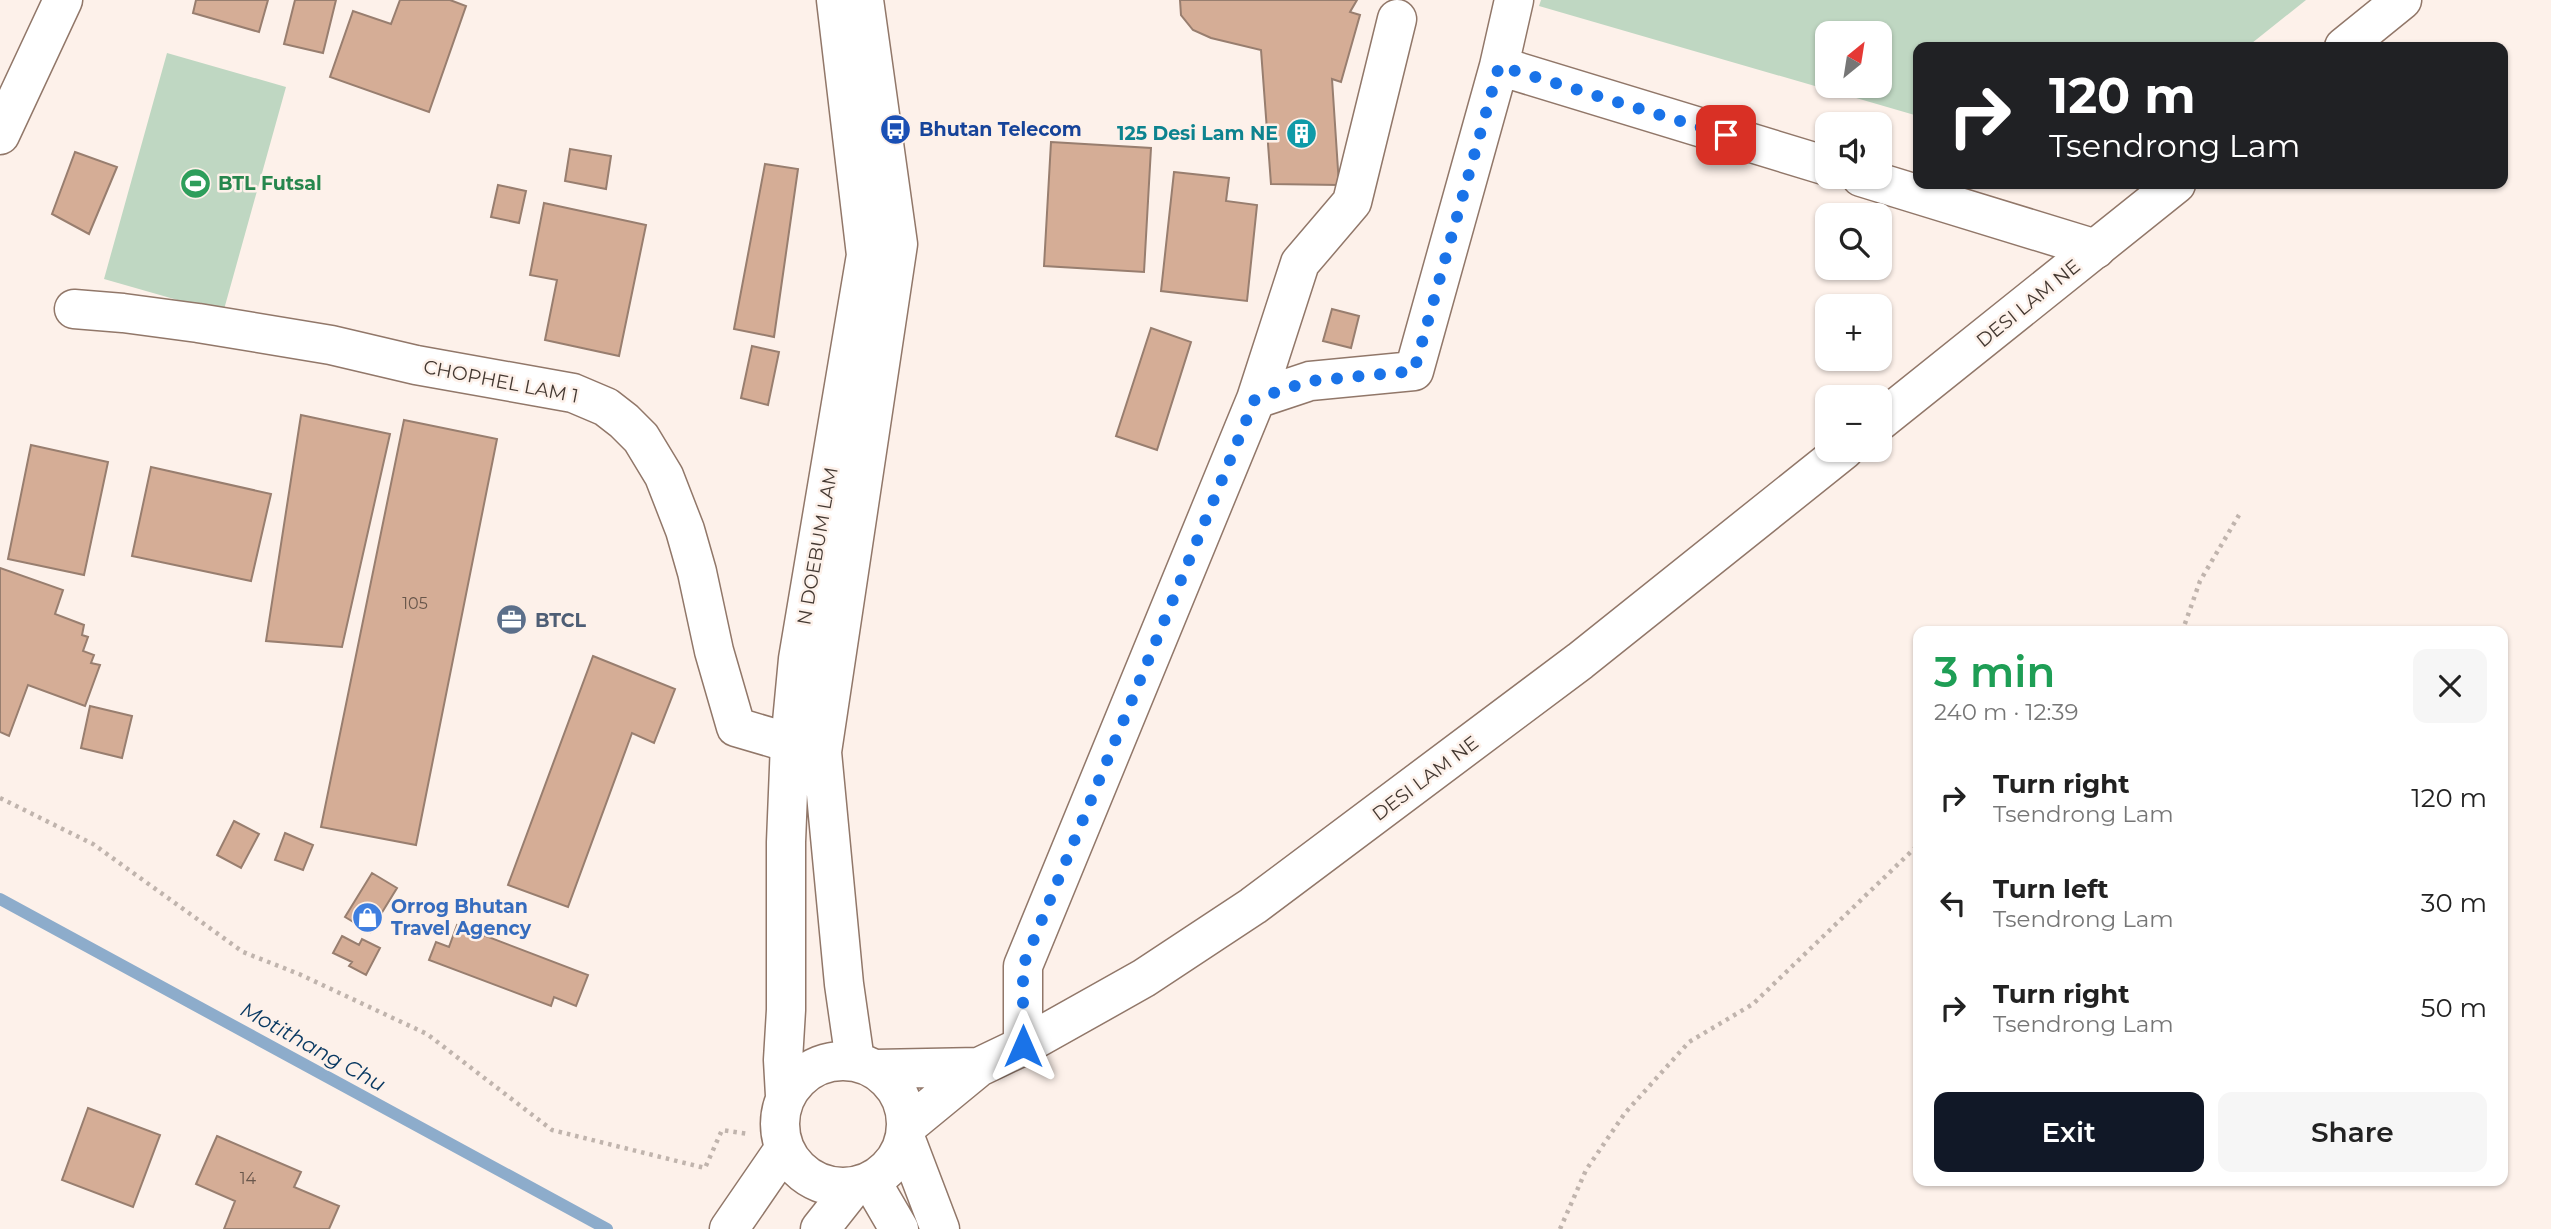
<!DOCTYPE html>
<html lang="en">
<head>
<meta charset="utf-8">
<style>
	:root { --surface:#fff; --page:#f6f6f6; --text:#222; --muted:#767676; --accent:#111827 }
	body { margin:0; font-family:Montserrat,sans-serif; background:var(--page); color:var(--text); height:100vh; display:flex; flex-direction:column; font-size:26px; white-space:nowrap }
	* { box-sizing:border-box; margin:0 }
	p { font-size:23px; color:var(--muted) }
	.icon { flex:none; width:38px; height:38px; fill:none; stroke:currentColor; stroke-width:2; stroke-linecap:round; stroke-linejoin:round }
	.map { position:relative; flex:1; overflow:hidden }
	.side { position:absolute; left:1913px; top:626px; width:595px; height:560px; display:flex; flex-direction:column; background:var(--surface); border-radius:14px; box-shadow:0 2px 5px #0004 }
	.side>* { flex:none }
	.guide { position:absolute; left:1913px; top:42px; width:595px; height:147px; border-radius:14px; box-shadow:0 2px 5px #0004; background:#202124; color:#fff; overflow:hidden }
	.needle { width:46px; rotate:30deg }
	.tools { position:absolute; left:1815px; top:21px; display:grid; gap:14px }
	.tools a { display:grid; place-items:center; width:77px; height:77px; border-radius:14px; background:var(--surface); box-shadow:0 2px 5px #0004; font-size:35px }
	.pin { position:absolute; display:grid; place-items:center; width:60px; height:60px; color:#fff; margin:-30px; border-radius:14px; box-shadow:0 4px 10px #0006 }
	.me { position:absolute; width:77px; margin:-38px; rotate:0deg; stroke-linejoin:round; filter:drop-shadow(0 0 5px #0008) }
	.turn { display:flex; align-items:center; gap:24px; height:147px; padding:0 21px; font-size:32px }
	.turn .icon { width:91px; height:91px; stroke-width:2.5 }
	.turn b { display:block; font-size:49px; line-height:60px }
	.round { display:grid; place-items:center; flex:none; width:74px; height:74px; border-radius:14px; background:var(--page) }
	.headline { display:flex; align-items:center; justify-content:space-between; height:119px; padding:0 21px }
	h1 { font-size:42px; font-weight:600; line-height:52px; color:#1e9e55 }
	.cta { display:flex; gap:14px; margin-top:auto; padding:14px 21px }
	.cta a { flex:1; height:80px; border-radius:14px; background:var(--accent); color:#fff; font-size:28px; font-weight:600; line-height:80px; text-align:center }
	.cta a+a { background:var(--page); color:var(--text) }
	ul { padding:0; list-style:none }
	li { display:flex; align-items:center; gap:21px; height:105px; padding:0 21px }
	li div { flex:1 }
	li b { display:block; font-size:26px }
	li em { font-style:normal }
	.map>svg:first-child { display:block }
	.green { fill:#bfd7c2; fill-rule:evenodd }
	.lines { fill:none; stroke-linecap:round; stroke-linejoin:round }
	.stream { stroke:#8daccb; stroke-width:12 }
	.building { fill:#d5ad96; stroke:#987e6f; stroke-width:2 }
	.minor-casing { stroke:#917769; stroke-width:41 }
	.major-casing { stroke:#917769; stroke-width:41 }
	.path { stroke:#c0b4ad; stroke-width:4.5; stroke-dasharray:3.5 5; stroke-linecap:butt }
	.minor { stroke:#fff; stroke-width:38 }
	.major { stroke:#fff; stroke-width:38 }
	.route { stroke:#1a73e8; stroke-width:12; stroke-dasharray:0 21.6 }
	.labels { text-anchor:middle; stroke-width:5; stroke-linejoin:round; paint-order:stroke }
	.number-label { font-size:16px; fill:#68564b }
	.transit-label { font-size:19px; font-weight:bold; fill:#164399; stroke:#fdf1ea; text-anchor:start }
	.culture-label { font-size:19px; font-weight:bold; fill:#0d838f; stroke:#fdf1ea; text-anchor:end }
	.leisure-label { font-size:19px; font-weight:bold; fill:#27864d; stroke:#fdf1ea; text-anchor:start }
	.street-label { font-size:19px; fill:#443932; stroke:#fdf1ea }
	.service-label { font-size:19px; font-weight:bold; fill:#4e5e75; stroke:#fdf1ea; text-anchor:start }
	.shop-label { font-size:19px; font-weight:bold; fill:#366cbe; stroke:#fdf1ea; text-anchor:start }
	.water-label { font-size:21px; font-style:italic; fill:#093962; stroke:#fdf1ea }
</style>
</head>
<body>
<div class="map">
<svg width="2551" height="1229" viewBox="0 0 2551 1229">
	<rect width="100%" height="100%" fill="#fdf1ea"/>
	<path class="green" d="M1541,0H2306L2247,47H1918V116L1539,6ZM1827,33H1880V86H1827Z
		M167,53L286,87L223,313L104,279Z"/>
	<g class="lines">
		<path class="stream" d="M0,899L607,1229"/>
	</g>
	<path class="building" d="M196,0H268L259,32L193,13Z
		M295,0H336L323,53L284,44Z
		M400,0H450L466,6L429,112L330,77L353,11L391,24Z
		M1180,0H1357L1350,12L1360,15L1341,82L1332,79L1339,185L1271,184L1261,50L1211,38L1193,30L1181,15Z
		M1051,142L1151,148L1144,272L1044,266Z
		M570,149L611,156L606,189L565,181Z
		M75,152L117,167L89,234L52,214Z
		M765,164L798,169L774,337L734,329Z
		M1174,172L1229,178L1226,201L1257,205L1247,301L1161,291Z
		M498,185L526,191L519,223L491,217Z
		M544,203L646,225L619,356L545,340L557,280L530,275Z
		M1332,309L1359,316L1351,348L1323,341Z
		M1151,328L1191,342L1157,450L1116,436Z
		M752,346L779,352L768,405L741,398Z
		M301,415L390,434L342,647L266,641Z
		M404,420L497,439L416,845L321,827Z
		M31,445L108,462L84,575L8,559Z
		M151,467L271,494L251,581L132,556Z
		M0,568L63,590L55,614L84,625L82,635L88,637L83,651L94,655L91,663L100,665L85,706L28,685L9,736L0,732Z
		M593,656L675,689L654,743L632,733L568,907L508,885Z
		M90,706L132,716L122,758L81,748Z
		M234,821L259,834L241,868L217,855Z
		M285,833L313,845L303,870L275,860Z
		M372,873L397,888L370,932L345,917Z
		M457,925L588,975L576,1006L554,997L551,1006L429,960L436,942L449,947Z
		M342,936L359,945L362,939L380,948L366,975L349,966L352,962L333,953Z
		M88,1108L160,1135L133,1207L62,1180Z
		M217,1136L301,1172L294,1187L339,1206L329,1229H224L235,1201L196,1184Z"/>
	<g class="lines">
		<defs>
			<path id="minor" d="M1499,66L1514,0
				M0,135L63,0
				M1861,177L2096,249
				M74,309L123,313L198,323L331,345L416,365L573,393L606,407L624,421L641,438L664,476L685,530L697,572L714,651L736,727L790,743
				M1256,399L1300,263L1352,202L1397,19
				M1023,1046V966L1256,399L1310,381L1414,371L1499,66L1827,166"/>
			<path id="major" d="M2344,47L2402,0
				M1880,421L2176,184
				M780 1124a63 63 0 1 1 126 0a63 63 0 1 1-126 0Z
				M855,1061L844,984L822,752L898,244L864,0
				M875,1069L979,1067
				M785,1096L783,1060L786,1010V842L790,743L798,659L866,255L836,0
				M906,1127L979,1067L1023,1046L1144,978L1253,906L1580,661L1844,450
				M905,1137L940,1229
				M871,1181L899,1229
				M729,1229L784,1149
				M820,1229L854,1186"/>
		</defs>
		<use href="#minor" class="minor-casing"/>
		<use href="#major" class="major-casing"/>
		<path class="path" d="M2182,632L2200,581L2239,515
			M0,798L93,844L243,952L299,974L427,1034L552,1130L705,1168L722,1130L749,1134
			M1560,1229L1586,1170L1625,1113L1689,1042L1753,1004L1918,845"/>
		<use href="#minor" class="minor"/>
		<use href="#major" class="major"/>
	</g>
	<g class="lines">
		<path class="route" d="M1023,1046V966L1255,399L1310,381L1414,371L1499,66L1726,135"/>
	</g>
	<defs>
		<symbol id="bus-disc" viewBox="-11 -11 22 22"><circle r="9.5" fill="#1a4fb4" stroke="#fdf1ea"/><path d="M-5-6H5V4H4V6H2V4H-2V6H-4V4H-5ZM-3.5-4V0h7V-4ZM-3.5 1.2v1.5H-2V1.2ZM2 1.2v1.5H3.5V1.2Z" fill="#fff"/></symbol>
		<symbol id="building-disc" viewBox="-11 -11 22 22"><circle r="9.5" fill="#0f9aa8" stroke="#fdf1ea"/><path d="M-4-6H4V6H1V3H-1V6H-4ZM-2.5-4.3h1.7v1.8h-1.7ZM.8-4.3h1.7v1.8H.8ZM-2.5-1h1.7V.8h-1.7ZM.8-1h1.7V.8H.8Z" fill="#fff"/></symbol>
		<symbol id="stadium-disc" viewBox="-11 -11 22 22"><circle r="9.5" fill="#2e9e5b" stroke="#fdf1ea"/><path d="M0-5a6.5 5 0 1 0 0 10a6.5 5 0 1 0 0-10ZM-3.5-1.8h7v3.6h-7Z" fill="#fff"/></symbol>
		<symbol id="office-disc" viewBox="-11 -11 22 22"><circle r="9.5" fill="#5c6f8a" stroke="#fdf1ea"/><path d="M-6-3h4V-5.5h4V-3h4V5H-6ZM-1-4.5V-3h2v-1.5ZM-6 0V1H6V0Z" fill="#fff"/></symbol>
		<symbol id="shop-disc" viewBox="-11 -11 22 22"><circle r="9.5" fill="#3f7fe0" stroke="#fdf1ea"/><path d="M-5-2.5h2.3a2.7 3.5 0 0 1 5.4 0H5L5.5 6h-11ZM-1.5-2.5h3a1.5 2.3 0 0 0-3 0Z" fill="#fff"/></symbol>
	</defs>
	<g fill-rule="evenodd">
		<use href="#bus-disc" x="878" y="112" width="35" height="35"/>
		<use href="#building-disc" x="1284" y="116" width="35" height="35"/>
		<use href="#stadium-disc" x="178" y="166" width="35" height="35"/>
		<use href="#office-disc" x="494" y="602" width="35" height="35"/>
		<use href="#shop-disc" x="350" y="900" width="35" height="35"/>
	</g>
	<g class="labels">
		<g class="number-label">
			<text x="415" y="609">105</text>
			<text x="248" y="1184">14</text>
		</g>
		<g class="transit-label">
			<text x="919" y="136">Bhutan Telecom</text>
		</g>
		<g class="culture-label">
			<text x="1278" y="140">125 Desi Lam NE</text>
		</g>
		<g class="leisure-label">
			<text x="218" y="190">BTL Futsal</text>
		</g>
		<g class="street-label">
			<text transform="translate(2028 303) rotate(-39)" y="7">DESI LAM NE</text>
			<text transform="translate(501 381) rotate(11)" y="7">CHOPHEL LAM 1</text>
			<text transform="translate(817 546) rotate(-80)" y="7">N DOEBUM LAM</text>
			<text transform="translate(1425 778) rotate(-37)" y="7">DESI LAM NE</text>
		</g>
		<g class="service-label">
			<text x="535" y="627">BTCL</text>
		</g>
		<g class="shop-label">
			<text x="391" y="913">Orrog Bhutan<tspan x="391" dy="22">Travel Agency</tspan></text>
		</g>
		<g class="water-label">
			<text transform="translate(313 1047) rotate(29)" y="7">Motithang Chu</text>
		</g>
	</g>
</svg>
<div class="tools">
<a><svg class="needle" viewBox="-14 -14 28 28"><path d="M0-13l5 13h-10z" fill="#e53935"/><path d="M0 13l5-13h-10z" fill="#767676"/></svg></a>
<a><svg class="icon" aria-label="sound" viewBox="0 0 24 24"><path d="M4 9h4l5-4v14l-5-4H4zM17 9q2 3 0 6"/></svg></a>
<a><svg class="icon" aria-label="search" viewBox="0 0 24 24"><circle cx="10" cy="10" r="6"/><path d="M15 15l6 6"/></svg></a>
<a>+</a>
<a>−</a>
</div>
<div class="pin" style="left:1726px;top:135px;background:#d93025"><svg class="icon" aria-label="arrive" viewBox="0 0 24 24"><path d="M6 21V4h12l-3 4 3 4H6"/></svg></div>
<svg class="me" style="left:1023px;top:1046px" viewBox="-20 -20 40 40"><path d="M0-17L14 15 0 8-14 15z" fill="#1a73e8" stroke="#fff" stroke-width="4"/></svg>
<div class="guide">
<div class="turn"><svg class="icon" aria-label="right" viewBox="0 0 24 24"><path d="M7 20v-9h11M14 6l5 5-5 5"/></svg><div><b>120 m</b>Tsendrong Lam</div></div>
</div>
<section class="side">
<div class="headline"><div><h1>3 min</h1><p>240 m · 12:39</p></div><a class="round"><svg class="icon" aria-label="close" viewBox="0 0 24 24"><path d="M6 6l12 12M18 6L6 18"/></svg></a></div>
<ul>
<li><svg class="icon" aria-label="right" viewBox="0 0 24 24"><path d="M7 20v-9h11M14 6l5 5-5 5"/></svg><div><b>Turn right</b><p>Tsendrong Lam</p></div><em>120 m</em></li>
<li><svg class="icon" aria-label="left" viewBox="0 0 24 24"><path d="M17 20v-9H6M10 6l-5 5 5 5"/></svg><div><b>Turn left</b><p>Tsendrong Lam</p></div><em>30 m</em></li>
<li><svg class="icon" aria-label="right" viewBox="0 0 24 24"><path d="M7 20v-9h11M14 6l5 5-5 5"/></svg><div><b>Turn right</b><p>Tsendrong Lam</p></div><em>50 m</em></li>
</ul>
<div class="cta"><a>Exit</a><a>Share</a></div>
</section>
</div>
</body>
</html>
